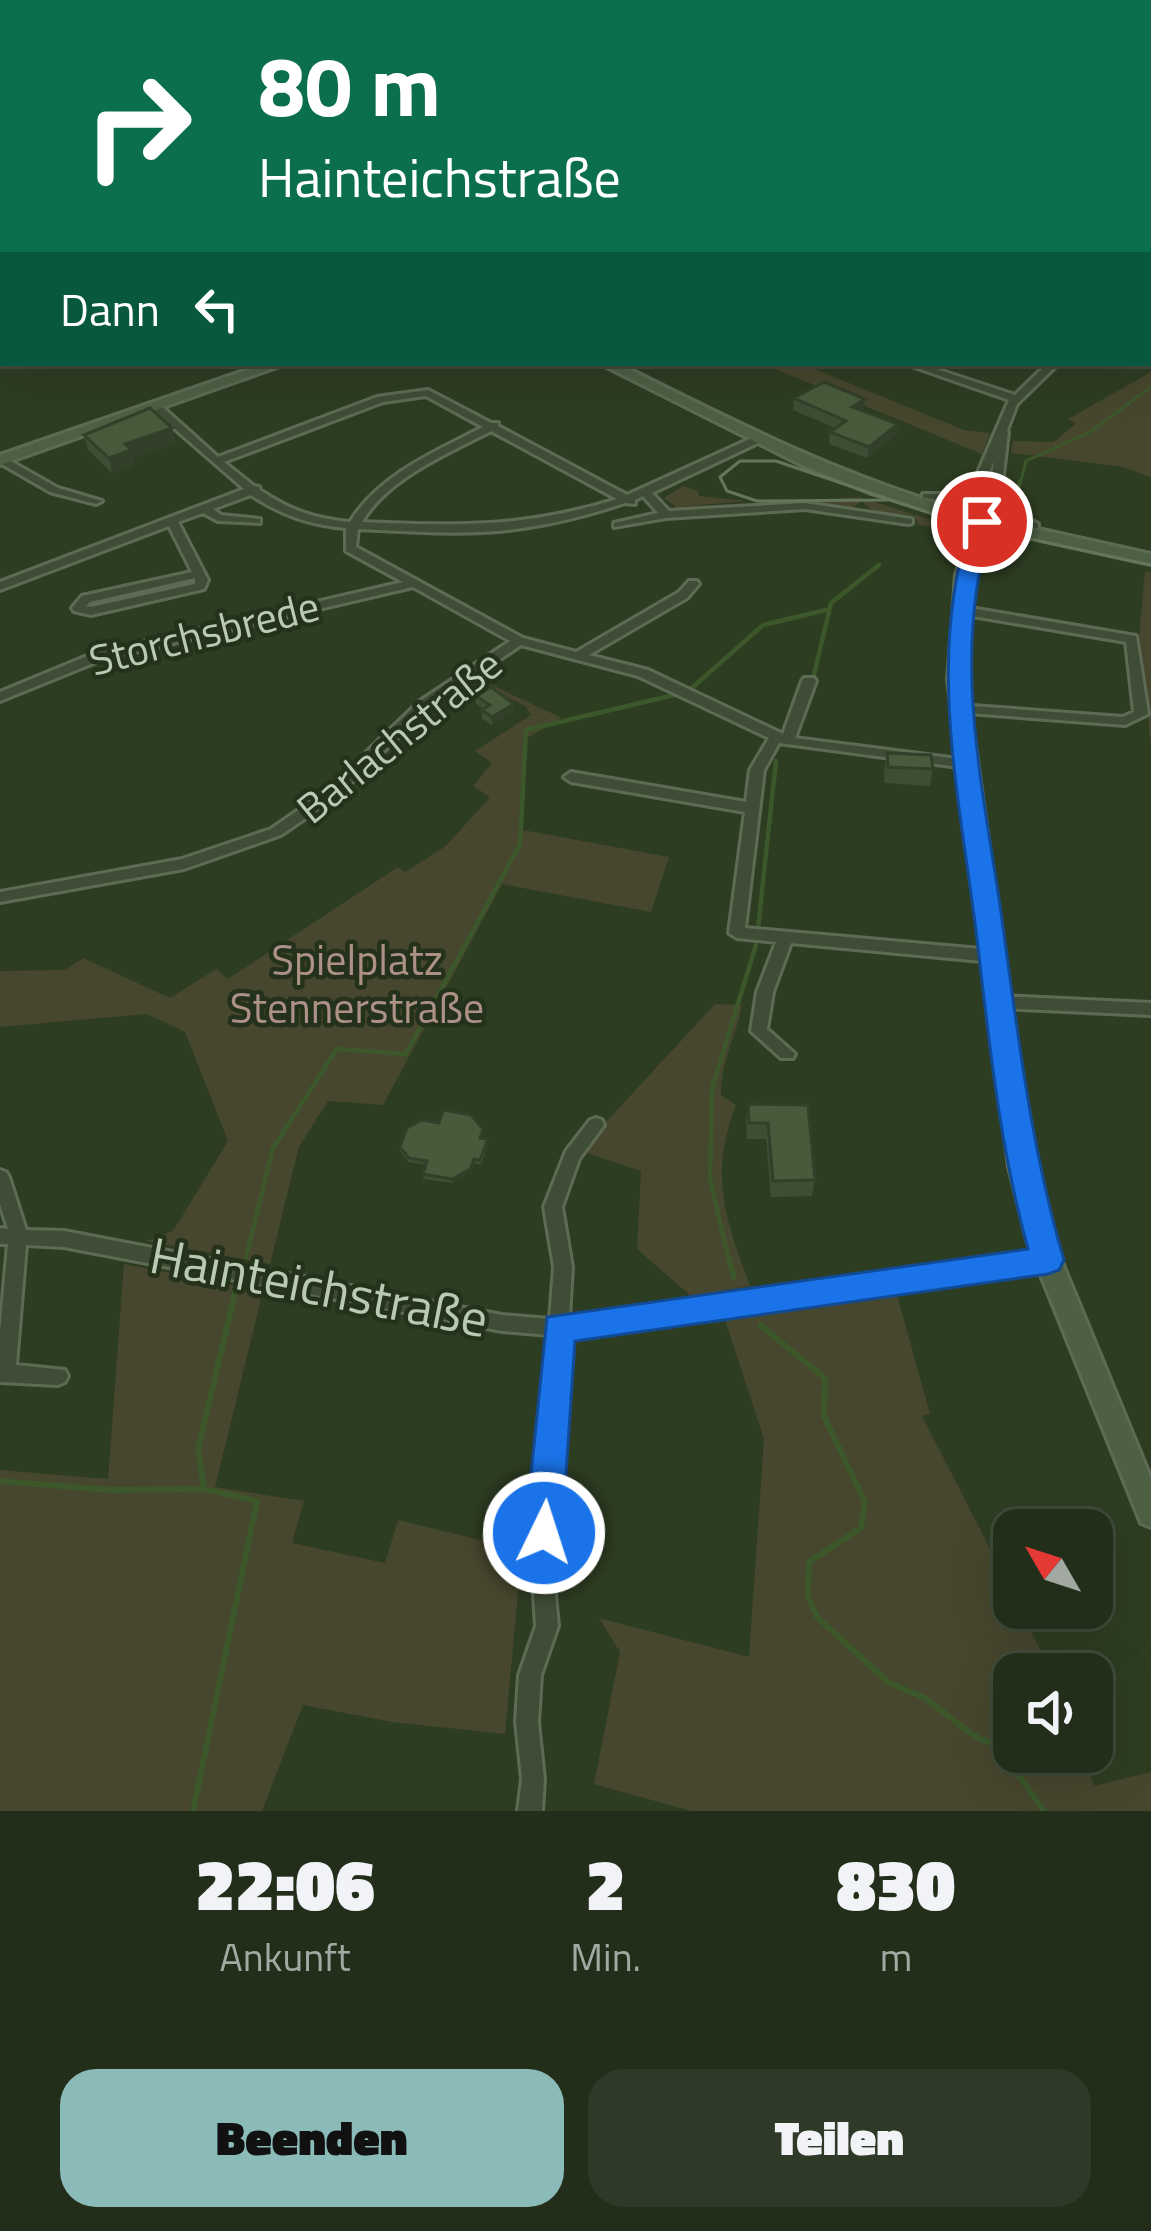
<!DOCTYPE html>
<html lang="de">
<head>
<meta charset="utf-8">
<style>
	:root { --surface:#222e1a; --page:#2e3a27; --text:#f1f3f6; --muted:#a2a8a2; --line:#3f4a39; --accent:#8bbbb9 }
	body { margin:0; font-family:"Titillium Web",sans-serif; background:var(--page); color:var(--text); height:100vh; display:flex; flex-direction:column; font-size:45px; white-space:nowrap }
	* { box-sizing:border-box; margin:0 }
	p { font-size:39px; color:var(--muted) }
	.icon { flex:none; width:66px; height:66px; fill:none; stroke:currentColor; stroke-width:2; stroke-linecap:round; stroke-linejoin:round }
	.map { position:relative; height:1811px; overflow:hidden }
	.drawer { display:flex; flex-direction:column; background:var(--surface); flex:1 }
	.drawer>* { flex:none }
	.hud { position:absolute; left:0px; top:0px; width:1152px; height:366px; box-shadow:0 12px 48px #0002,0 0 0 3px var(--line); background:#0b6e4f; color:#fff; overflow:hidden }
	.needle { width:78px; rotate:309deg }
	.controls { position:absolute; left:993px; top:1509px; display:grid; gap:24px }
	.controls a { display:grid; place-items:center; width:120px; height:120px; border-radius:24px; background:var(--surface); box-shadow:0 12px 48px #0002,0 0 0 3px var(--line); font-size:60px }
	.pin { position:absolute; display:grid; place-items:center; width:102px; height:102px; color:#fff; margin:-51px; border:6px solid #fff; border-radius:50%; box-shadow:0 3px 12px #0007 }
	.me { position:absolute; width:132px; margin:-66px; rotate:4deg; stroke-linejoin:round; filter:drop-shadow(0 0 9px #0008) }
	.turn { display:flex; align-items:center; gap:42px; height:252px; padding:0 60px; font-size:54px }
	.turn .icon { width:156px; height:156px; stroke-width:2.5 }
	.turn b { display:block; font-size:84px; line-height:102px }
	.then { display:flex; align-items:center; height:114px; padding:0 60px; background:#0003; gap:24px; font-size:45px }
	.eta { display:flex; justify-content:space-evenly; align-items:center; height:204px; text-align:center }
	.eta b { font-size:72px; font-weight:800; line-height:84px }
	.button { display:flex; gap:24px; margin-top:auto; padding:24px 60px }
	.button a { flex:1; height:138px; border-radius:36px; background:var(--accent); color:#111; font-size:48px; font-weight:800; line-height:138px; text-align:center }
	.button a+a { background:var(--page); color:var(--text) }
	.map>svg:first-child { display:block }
	.green { fill:#47462e }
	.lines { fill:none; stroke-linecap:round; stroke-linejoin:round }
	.stream-far2 { stroke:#3c582b; stroke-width:3 }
	.stream-far1 { stroke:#3c582b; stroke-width:4.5 }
	.stream { stroke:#3c582b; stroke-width:6 }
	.street-casing { stroke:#5d6b54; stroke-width:6 }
	.secondary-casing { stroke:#5d6b54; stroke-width:6 }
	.street { fill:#3f4d36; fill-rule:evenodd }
	.secondary { fill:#4d6044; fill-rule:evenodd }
	.tram { stroke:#64765a; stroke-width:3 }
	.wall { fill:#3d4e34 }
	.shaded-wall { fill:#32402a }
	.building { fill:#475b3c; stroke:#32402a; stroke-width:3 }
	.route { fill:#1a73e8; stroke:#114b97; stroke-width:3 }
	.labels { text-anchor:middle; stroke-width:9; stroke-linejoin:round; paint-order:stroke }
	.street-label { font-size:42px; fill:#bac9b2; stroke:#24321b }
	.park-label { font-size:42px; fill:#ae9186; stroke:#24321b }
	.near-street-label { font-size:51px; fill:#bac9b2; stroke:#24321b }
</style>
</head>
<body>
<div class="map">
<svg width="1151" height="1811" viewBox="0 0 1151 1811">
	<rect width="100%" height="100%" fill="#2d3d22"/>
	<path class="green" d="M760,363H800L964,430L990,433L982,454Z
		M1151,372V478L1124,467L1011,453L1013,441L1054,442L1076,423L1068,419Z
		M683,486L698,491L699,496L746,501L678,507L859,497L954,527V531L919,525L914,515L875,513L862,501L853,508L808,503L681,511L664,498Z
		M1145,571L1151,572V746L1139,637Z
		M479,679L562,718L527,738L523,830L669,857L651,912L502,884L383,1105L328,1101L299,1147L270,1264L146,1241L173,1231L228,1141L185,1032L147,1014L0,1027V971L65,970L83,958L170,998L216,969L228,979L398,867L405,872L446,846L490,797L473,786L492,763L475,751L531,715L525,706L475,682Z
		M715,1004L742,1005C736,1037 720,1064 721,1095L736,1105C709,1174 725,1219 750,1286L691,1296L637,1249L641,1171L587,1153L605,1123Z
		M124,1264L263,1291L215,1487L304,1501L292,1543L385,1563L398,1520L522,1550L505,1734L392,1722L303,1705L262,1811H0V1470L108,1479Z
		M897,1295L930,1414L922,1416L1014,1595V1608H1020L1052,1674H1014V1752H1081L1094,1786L1151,1772V1811H691L594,1784L620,1652L599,1618L749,1657L764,1439L724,1317Z"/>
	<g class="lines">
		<path class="stream-far2" d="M994,0L1009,3
			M1020,484L1026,461L1090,432L1151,387"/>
		<path class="stream-far1" d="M1015,500L1020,481
			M813,679L831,603L879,565
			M692,688L763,625L826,610
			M758,928L776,761
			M246,1257L273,1148L337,1049L406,1054L520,844L526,730L674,695
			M729,1261L710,1179L712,1088L756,945"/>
		<path class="stream" d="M729,1258L734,1277
			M760,1325L825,1378L824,1416L865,1502L861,1528L809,1562L808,1597L817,1617L888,1682L925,1698L974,1736L999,1747L1044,1811
			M0,1481L111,1490L204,1489
			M193,1811L257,1501L204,1489L198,1449L236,1289"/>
		<defs>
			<path id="street" d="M49,0H60L54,3H42Z
				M503,0H513L507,3H496Z
				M755,0H763L759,3H750Z
				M3,12V16L0,17V13Z
				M1149,91H1151V95H1149Z
				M0,92H3V98H0Z
				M3,179V186L0,187V180Z
				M1149,230L1151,231V237L1149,236Z
				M1151,279V285L1149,286V280Z
				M903,363H918L1015,395L1048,363H1059L1017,404L1007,430L1008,432L1002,484L1008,508L1038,524V528H1030L999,512L995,501L988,515L984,516L978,513L991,483L994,461L973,511L969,512L963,509L970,493L947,501L923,498V494H946L973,484L1009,400Z
				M428,390L491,423H498V426L627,495L754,437H762V441L652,493L669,511L805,503L912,519V523L908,524L805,509L666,518L614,527V523L658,513L643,496L635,500V504L625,503C583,517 542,527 498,531C451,535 404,531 358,529L356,547L523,638L576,652L679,592L689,581H697L699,584L687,598L589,655L648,670L783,734L802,681L804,678H814L816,681L795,738L966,760L973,764L966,768L779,743L764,770L745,928L992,950L997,952L1000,956L997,960L992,962L791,943L773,992L767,1029L795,1054L793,1058H781L751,1031L757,992L776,942L737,938L729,933L745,812L571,782L564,777L571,772L746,802L750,770L769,738L638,676L521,645L430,707L336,797L281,835L184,869L0,902V892L182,859L271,829L326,791L420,701L510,641L413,587L101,660L0,701V692L92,654L403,582L346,551V528C310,525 281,515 251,495L213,509L221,515L260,519V523L218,521L203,513L178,522L208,580L204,589L91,615L74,611L72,608L82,596L192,572L169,526L0,590V582L244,489L151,408V404H159L218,457L377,397ZM426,396L483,427C436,451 379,475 350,522C315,519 289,510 260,490L259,487L254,486L224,462L383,402ZM491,431L617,499C524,528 457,526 362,522C388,478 447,454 491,431ZM195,578V584L91,607L86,606L90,602Z
				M0,455L58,488L102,501L96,504L50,492L0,463Z
				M959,606L1136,636L1148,714L1125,725L954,712L952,709L959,705L1123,717L1134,712L1126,642L955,613V607Z
				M999,996L1151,1003V1015L999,1008L993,1006L991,1002L993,998Z
				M596,1118L602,1120L604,1125L579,1159L562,1207L572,1267L569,1318L1048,1252L1054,1255L1057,1260L1054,1265L1048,1268L568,1335L552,1563L558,1626L541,1675L538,1722L544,1779L542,1811H518L522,1779L516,1722L519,1675L536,1626L532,1563L549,1335L502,1331L64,1247L26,1245L16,1365L65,1370L68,1376L65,1382L58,1385L0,1382V1333L8,1244H0V1228L8,1229L0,1204V1170L6,1172L9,1177L26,1230L64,1231L502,1315L550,1319L554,1267L544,1207L566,1151L590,1120Z"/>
			<path id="secondary" d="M1151,6V13L1149,14V7Z
				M0,142H3V149H0Z
				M1149,173L1151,174V182L1149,181Z
				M267,363H288L0,465V455Z
				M599,363H617C734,422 849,480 975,514L978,510H990V518L998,520L1151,554V564L987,528L972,575L966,680L1033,1167L1054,1243L1151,1479V1527L1141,1523L1028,1243L1009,1167L948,680L956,575L972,524L871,493L804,466Z"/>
		</defs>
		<use href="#street" class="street-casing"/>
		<use href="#secondary" class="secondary-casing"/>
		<use href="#street" class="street"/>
		<use href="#secondary" class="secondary"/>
		<path class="tram" d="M888,500L757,501L727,491L720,477L740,461H776L965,525L1151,565"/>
	</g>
	<path class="wall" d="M794,398L863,411L896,435L867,458L829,444L830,432L835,428L793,410Z
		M172,428L175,443L133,458L134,466L112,473L88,450L84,435Z
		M476,696L514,704V712L492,725L482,719V710L484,709L476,704Z
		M887,753L933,769L930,786L885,783L884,770Z
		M748,1104L808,1105L815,1180L812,1196L771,1197L766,1139H747L746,1120Z
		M439,1123L483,1129L482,1138L488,1144L481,1165L474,1163L470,1173L452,1183L423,1179L426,1165L409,1162L400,1151V1147Z"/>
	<path class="shaded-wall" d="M865,399L864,411L852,407Z
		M898,424L896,435L867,458L869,447Z
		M172,428L175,443L133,458L134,466L112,473L109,458L125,444Z
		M514,704V712L492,725V717Z
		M474,1159L470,1173L452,1183V1179Z"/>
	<path class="building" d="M824,382L865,399L852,407L898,424L869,447L830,432L846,421L794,398Z
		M150,408L172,428L125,444L131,450L109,458L84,435Z
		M491,687L514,704L492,717L482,710L490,705L476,696Z
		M887,753L931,755L933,769L888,767Z
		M748,1104L808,1105L815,1180L773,1181L768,1123H749Z
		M443,1110L471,1115L483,1129L480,1138L488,1139L480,1160L474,1159L470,1169L452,1179L423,1174L427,1161L409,1158L400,1147L407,1128L422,1120L439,1123Z"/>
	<path class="route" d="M982,516L992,522C950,653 983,786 1002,919C1018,1035 1031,1148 1064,1260L1059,1270L1048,1274L575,1341L562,1533L557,1546L544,1551L530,1546L525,1533L547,1317L1028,1249C999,1145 989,1039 976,931C959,795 926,655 971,522Z"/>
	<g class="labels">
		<g class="street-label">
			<text transform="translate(204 633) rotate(-14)" y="15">Storchsbrede</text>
			<text transform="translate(399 736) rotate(-39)" y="15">Barlachstraße</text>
		</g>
		<g class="park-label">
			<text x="357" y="975">Spielplatz<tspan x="357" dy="48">Stennerstraße</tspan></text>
		</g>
		<g class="near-street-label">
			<text transform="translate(319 1287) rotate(11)" y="18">Hainteichstraße</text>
		</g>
	</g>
</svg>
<div class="controls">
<a><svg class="needle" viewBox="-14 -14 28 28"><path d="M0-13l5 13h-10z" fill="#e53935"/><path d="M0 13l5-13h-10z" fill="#a2a8a2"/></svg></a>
<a><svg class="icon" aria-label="sound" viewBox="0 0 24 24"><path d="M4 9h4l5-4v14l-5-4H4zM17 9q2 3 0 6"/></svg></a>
</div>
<div class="pin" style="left:982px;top:522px;background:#d93025"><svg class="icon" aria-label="arrive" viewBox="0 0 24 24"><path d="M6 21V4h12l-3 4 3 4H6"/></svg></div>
<svg class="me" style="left:544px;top:1533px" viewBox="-20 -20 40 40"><circle r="17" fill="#1a73e8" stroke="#fff" stroke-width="3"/><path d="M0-11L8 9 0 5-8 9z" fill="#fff"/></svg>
<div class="hud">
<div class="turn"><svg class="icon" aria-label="right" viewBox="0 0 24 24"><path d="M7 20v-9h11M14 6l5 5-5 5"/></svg><div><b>80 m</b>Hainteichstraße</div></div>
<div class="then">Dann<svg class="icon" aria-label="left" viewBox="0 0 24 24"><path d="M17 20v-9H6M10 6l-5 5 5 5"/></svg></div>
</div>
</div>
<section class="drawer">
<div class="eta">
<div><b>22:06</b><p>Ankunft</p></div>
<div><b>2</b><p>Min.</p></div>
<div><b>830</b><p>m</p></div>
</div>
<div class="button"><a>Beenden</a><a>Teilen</a></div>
</section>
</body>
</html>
